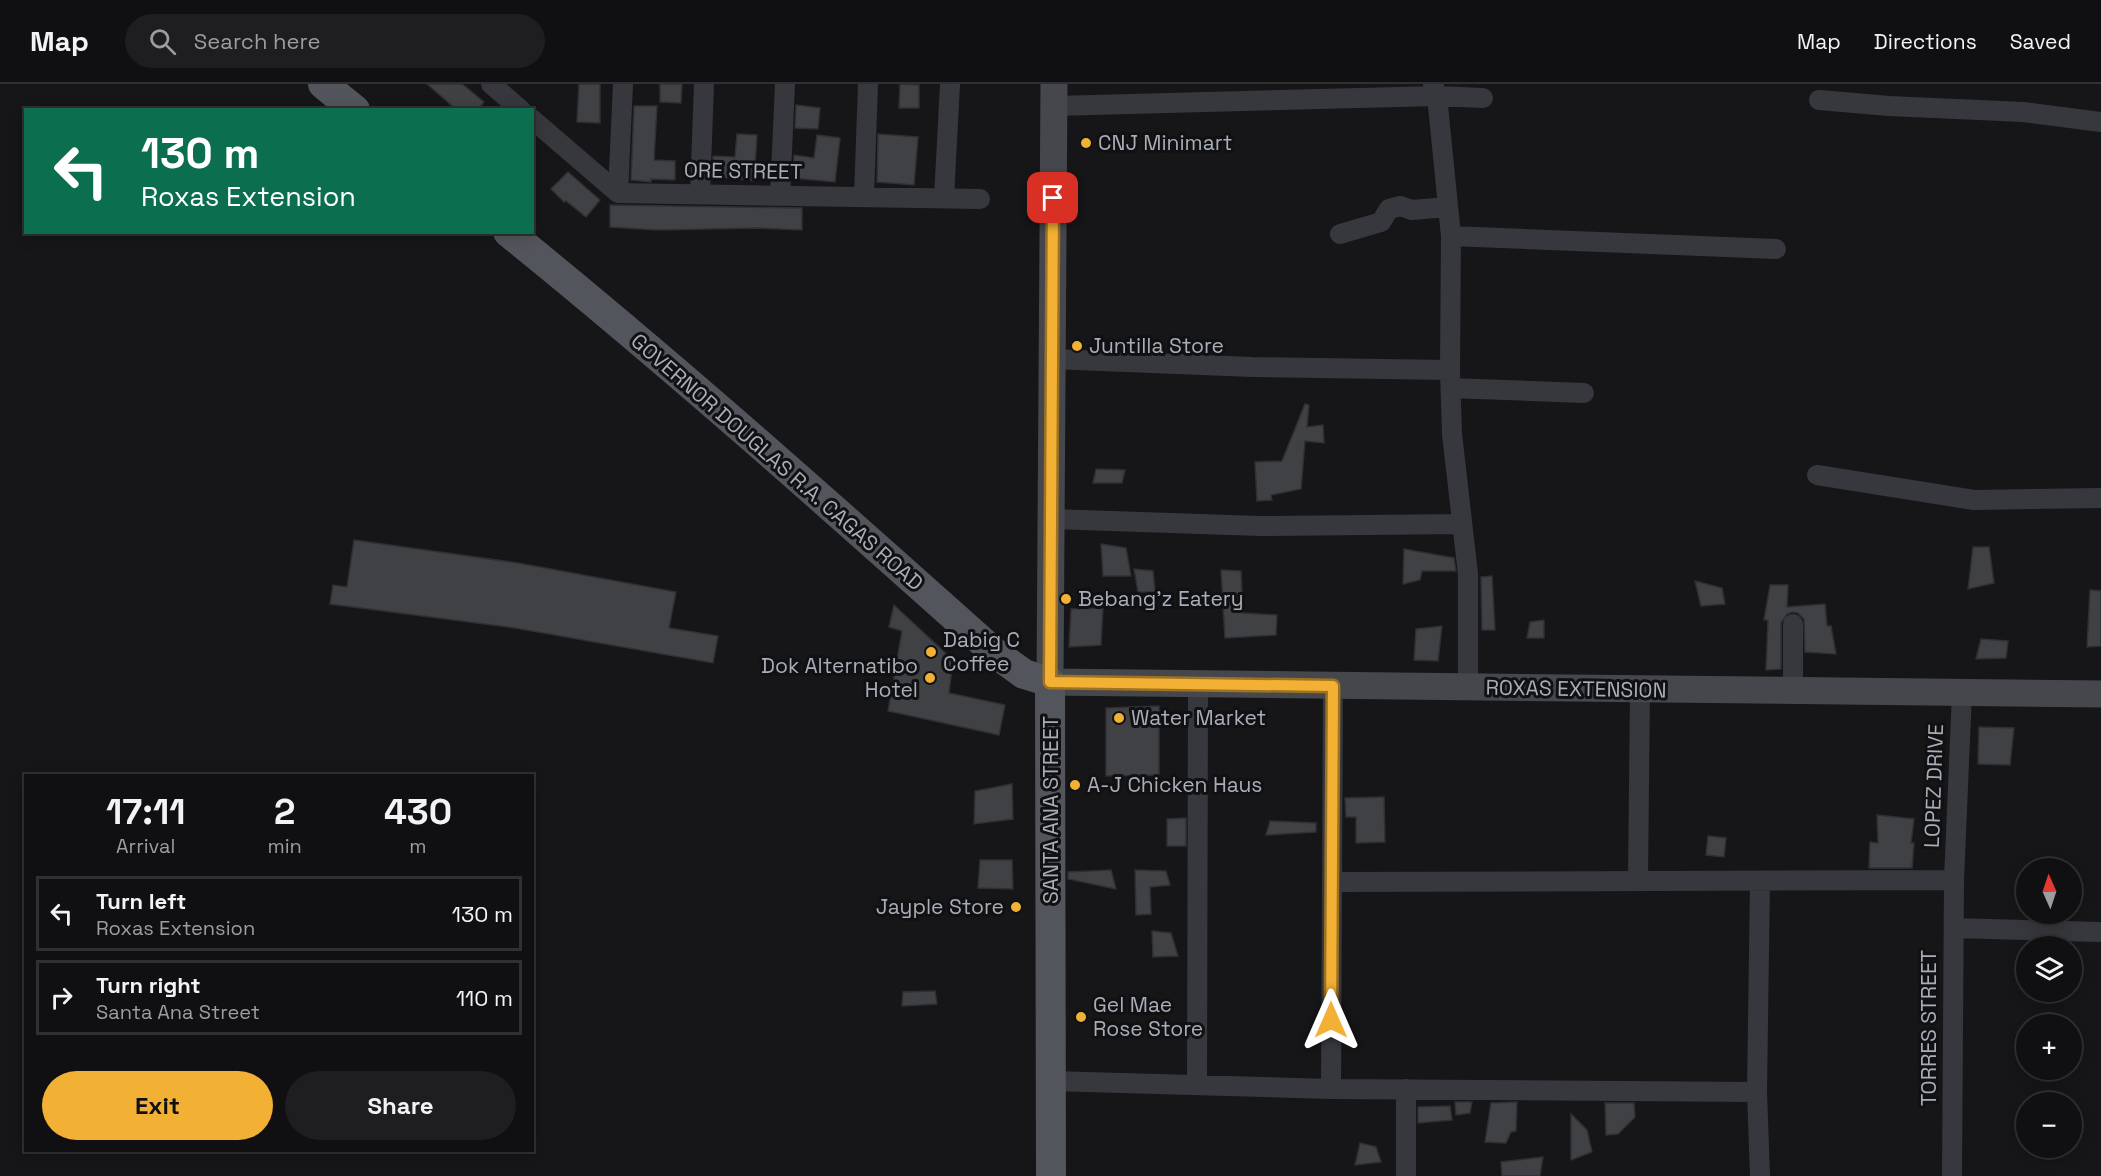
<!DOCTYPE html>
<html lang="en">
<head>
<meta charset="utf-8">
<style>
	:root { --surface:#101012; --page:#1e1e20; --text:#f1f3f6; --muted:#9c9d9f; --line:#303032; --accent:#f2b134 }
	body { margin:0; font-family:"Space Grotesk",sans-serif; background:var(--page); color:var(--text); height:100vh; display:flex; flex-direction:column; font-size:22px; white-space:nowrap }
	* { box-sizing:border-box; margin:0 }
	p { font-size:20px; color:var(--muted) }
	.icon { flex:none; width:33px; height:33px; fill:none; stroke:currentColor; stroke-width:2; stroke-linecap:round; stroke-linejoin:round }
	.map { position:relative; flex:1; overflow:hidden }
	.side { position:absolute; left:24px; top:690px; width:510px; height:378px; display:flex; flex-direction:column; background:var(--surface); border-radius:0px; box-shadow:0 3px 15px #0003,0 0 0 2px var(--line) }
	.side>* { flex:none }
	.hud { position:absolute; left:24px; top:24px; width:510px; height:126px; border-radius:0px; box-shadow:0 3px 15px #0003,0 0 0 2px var(--line); background:#0b6e4f; color:#fff; overflow:hidden }
	.needle { width:39px; rotate:357deg }
	.fabs { position:absolute; left:2016px; top:774px; display:grid; gap:12px }
	.fabs a { display:grid; place-items:center; width:66px; height:66px; border-radius:50%; background:var(--surface); box-shadow:0 3px 15px #0003,0 0 0 2px var(--line); font-size:30px }
	.pin { position:absolute; display:grid; place-items:center; width:51px; height:51px; color:#fff; margin:-26px; border-radius:12px; box-shadow:0 3px 9px #0006 }
	.me { position:absolute; width:66px; margin:-33px; rotate:0deg; stroke-linejoin:round; filter:drop-shadow(0 0 4px #0008) }
	.turn { display:flex; align-items:center; gap:21px; height:126px; padding:0 18px; font-size:27px }
	.turn .icon { width:78px; height:78px; stroke-width:2.5 }
	.turn b { display:block; font-size:42px; line-height:51px }
	.eta { display:flex; justify-content:space-evenly; align-items:center; height:102px; text-align:center }
	.eta b { font-size:36px; font-weight:800; line-height:42px }
	.action { display:flex; gap:12px; margin-top:auto; padding:12px 18px }
	.action a { flex:1; height:69px; border-radius:36px; background:var(--accent); color:#111; font-size:24px; font-weight:800; line-height:69px; text-align:center }
	.action a+a { background:var(--page); color:var(--text) }
	ul { padding:0; list-style:none }
	li { display:flex; align-items:center; gap:18px; height:75px; margin:0 12px 9px; padding:0 6px; border:3px solid var(--line); border-radius:0px }
	li div { flex:1 }
	li b { display:block; font-size:22px }
	li em { font-style:normal }
	header { display:flex; align-items:center; gap:36px; box-sizing:border-box; height:84px; padding:0 30px; background:var(--surface); border-bottom:2px solid var(--line) }
	header strong { font-size:28px }
	nav { display:flex; gap:33px; margin-inline-start:auto; font-size:21px }
	.search { width:420px; height:54px; background:var(--page); display:flex; align-items:center; gap:15px; box-sizing:border-box; padding:0 21px; border-radius:33px; color:var(--muted); font-size:22px }
	.map>svg:first-child { display:block }
	.building { fill:#404145; stroke:#303034; stroke-width:1.5 }
	.lines { fill:none; stroke-linecap:round; stroke-linejoin:round }
	.street { stroke:#37383d; stroke-width:20 }
	.secondary { stroke:#45474d; stroke-width:27 }
	.primary { stroke:#53555c; stroke-width:30 }
	.route-casing { stroke:#9d7322; stroke-width:15 }
	.route { stroke:#f2b134; stroke-width:10 }
	.poi-dot { fill:#f2b134; stroke:#111113; stroke-width:2 }
	.labels { text-anchor:middle; stroke-width:6; stroke-linejoin:round; paint-order:stroke }
	.poi-label { font-size:21px; fill:#a8adb8; stroke:#111113; text-anchor:start }
	.street-label { font-size:21px; fill:#a8adb8; stroke:#111113 }
</style>
</head>
<body>
<header>
<strong>Map</strong>
<div class="search"><svg class="icon" aria-label="search" viewBox="0 0 24 24"><circle cx="10" cy="10" r="6"/><path d="M15 15l6 6"/></svg>Search here</div>
<nav><a>Map</a><a>Directions</a><a>Saved</a></nav>
</header>
<div class="map">
<svg width="2101" height="1092" viewBox="0 0 2101 1092">
	<rect width="100%" height="100%" fill="#161618"/>
	<path class="building" d="M427,0H462L484,18L478,26H457Z
		M579,0H600V39L577,38Z
		M660,0H682L681,19L660,18Z
		M900,0L919,1V24H899Z
		M796,21L820,24L818,45L795,44Z
		M634,22H657L654,76L675,77V96L651,95V98L631,96Z
		M737,50L757,51L754,97L713,92V72L735,73Z
		M878,50L918,53L914,101L877,98Z
		M817,51L840,54L835,98L793,94L794,71L814,74Z
		M568,88L600,116L586,133L566,117L564,118L551,105Z
		M610,121L802,124V146L758,144L657,146L610,143Z
		M1305,320L1309,321L1307,343L1323,341L1324,359L1305,357L1301,405L1271,411L1272,416L1257,417L1255,378L1282,377Z
		M1096,385L1125,386L1122,399H1093Z
		M354,456L518,479L676,508L669,544L718,552L713,579L515,544L330,520L333,501L347,503Z
		M1101,460L1126,464L1131,492H1103Z
		M1973,463H1989L1994,499L1968,505Z
		M1404,465L1454,474L1456,487H1422L1420,496L1403,500Z
		M1134,485L1153,487L1155,508H1138Z
		M1221,486L1241,487L1243,529L1277,531L1276,551L1225,554Z
		M1492,492L1495,546H1482L1481,493Z
		M1695,497L1722,504L1725,520L1701,522Z
		M1770,501H1788L1787,523L1825,520L1827,542H1831L1836,570L1805,568L1804,535L1798,529L1792,528L1787,530L1781,539V585L1766,586L1768,536H1764Z
		M2090,506L2101,507V562L2087,563Z
		M894,521L953,576L949,609L1005,621L999,651L888,627L902,547L889,543Z
		M1103,524L1101,561L1069,563L1071,525Z
		M1544,536V554H1527L1530,538Z
		M1442,542L1438,577L1414,576L1416,545Z
		M1981,555L2008,557L2006,574L1976,575Z
		M1159,622V691L1106,692V624Z
		M1979,643L2014,644L2010,681L1978,680Z
		M1012,700L1013,735L974,740L975,707Z
		M1384,713L1385,758L1356,759V733H1346L1345,714Z
		M1877,731L1914,735L1911,759H1914L1912,784H1869L1870,758L1878,759Z
		M1186,734V762H1167V735Z
		M1270,737L1316,739V748L1266,751Z
		M1708,752L1726,754L1724,773L1706,771Z
		M980,776H1012L1013,805L978,804Z
		M1111,786L1116,805L1068,795V788Z
		M1135,786L1166,787L1170,801L1150,803L1151,830L1136,831Z
		M1152,847L1171,849L1178,872L1153,873Z
		M935,907L937,920L902,922L903,908Z
		M1455,1018H1472L1470,1029L1456,1031Z
		M1517,1018L1516,1047L1511,1048L1506,1059L1485,1058L1491,1019Z
		M1605,1019H1634L1635,1033L1618,1050L1606,1051Z
		M1450,1022L1452,1036L1418,1039V1023Z
		M1571,1030L1587,1046L1592,1068L1571,1076Z
		M1360,1059L1376,1063L1381,1078L1355,1081Z
		M1543,1073L1540,1092H1502L1501,1078Z"/>
	<g class="lines">
		<path class="street" d="M491,0L521,26
			M1433,0L1437,12L1451,152L1450,286L1452,350L1468,490V603
			M1819,16L1889,22L2023,28L2101,38
			M1054,22L1437,12L1483,14
			M532,35L618,109L980,115
			M618,109L623,0
			M700,110L704,0
			M780,112L785,0
			M864,113L868,0
			M944,114L950,0
			M1340,150L1381,138L1389,125L1400,122L1412,126L1448,123
			M1451,152L1776,165
			M1052,275L1252,283L1450,286
			M1451,304L1584,309
			M1817,391L1974,416L2101,414
			M1051,435L1260,442L1462,440
			M1793,540V607
			M1638,797L1640,606
			M1332,798L1954,796
			M1954,844L2101,848
			M1051,997L1331,1005L1757,1008
			M1197,1001L1198,600
			M1331,1005L1333,602
			M1406,1092V1005
			M1760,1092L1757,1008L1760,797
			M1952,1092L1954,796L1962,609"/>
		<path class="secondary" d="M1054,0L1050,598L2101,610"/>
		<path class="primary" d="M323,0L355,26
			M508,148C675,283 835,426 995,569L1024,590L1050,598L1051,1092"/>
	</g>
	<g class="lines">
		<defs>
			<path id="route" d="M1053,114L1050,598L1333,602L1331,936"/>
		</defs>
		<use href="#route" class="route-casing"/>
		<use href="#route" class="route"/>
	</g>
	<g class="poi-dot">
		<circle cx="1086" cy="59" r="6"/>
		<circle cx="1077" cy="262" r="6"/>
		<circle cx="1066" cy="515" r="6"/>
		<circle cx="931" cy="568" r="6"/>
		<circle cx="930" cy="594" r="6"/>
		<circle cx="1119" cy="634" r="6"/>
		<circle cx="1075" cy="701" r="6"/>
		<circle cx="1016" cy="823" r="6"/>
		<circle cx="1081" cy="933" r="6"/>
	</g>
	<g class="labels">
		<g class="poi-label">
			<text x="1098" y="66">CNJ Minimart</text>
			<text x="1089" y="269">Juntilla Store</text>
			<text x="1078" y="522">Bebang'z Eatery</text>
			<text x="943" y="563">Dabig C<tspan x="943" dy="24">Coffee</tspan></text>
			<text x="918" y="589" text-anchor="end">Dok Alternatibo<tspan x="918" dy="24">Hotel</tspan></text>
			<text x="1131" y="641">Water Market</text>
			<text x="1087" y="708">A-J Chicken Haus</text>
			<text x="1004" y="830" text-anchor="end">Jayple Store</text>
			<text x="1093" y="928">Gel Mae<tspan x="1093" dy="24">Rose Store</tspan></text>
		</g>
		<g class="street-label">
			<text transform="translate(743 87) rotate(1)" y="7">ORE STREET</text>
			<text transform="translate(777 378) rotate(41)" y="7">GOVERNOR DOUGLAS R.A. CAGAS ROAD</text>
			<text transform="translate(1576 605) rotate(1)" y="7">ROXAS EXTENSION</text>
			<text transform="translate(1934 702) rotate(-88)" y="7">LOPEZ DRIVE</text>
			<text transform="translate(1051 726) rotate(-90)" y="7">SANTA ANA STREET</text>
			<text transform="translate(1929 944) rotate(-90)" y="7">TORRES STREET</text>
		</g>
	</g>
</svg>
<div class="fabs">
<a><svg class="needle" viewBox="-14 -14 28 28"><path d="M0-13l5 13h-10z" fill="#e53935"/><path d="M0 13l5-13h-10z" fill="#9c9d9f"/></svg></a>
<a><svg class="icon" aria-label="layers" viewBox="0 0 24 24"><path d="M12 4l9 5-9 5-9-5zM3 14l9 5 9-5"/></svg></a>
<a>+</a>
<a>−</a>
</div>
<div class="pin" style="left:1053px;top:114px;background:#d93025"><svg class="icon" aria-label="arrive" viewBox="0 0 24 24"><path d="M6 21V4h12l-3 4 3 4H6"/></svg></div>
<svg class="me" style="left:1331px;top:936px" viewBox="-20 -20 40 40"><path d="M0-17L14 15 0 8-14 15z" fill="#f2b134" stroke="#fff" stroke-width="4"/></svg>
<div class="hud">
<div class="turn"><svg class="icon" aria-label="left" viewBox="0 0 24 24"><path d="M17 20v-9H6M10 6l-5 5 5 5"/></svg><div><b>130 m</b>Roxas Extension</div></div>
</div>
<section class="side">
<div class="eta">
<div><b>17:11</b><p>Arrival</p></div>
<div><b>2</b><p>min</p></div>
<div><b>430</b><p>m</p></div>
</div>
<ul>
<li><svg class="icon" aria-label="left" viewBox="0 0 24 24"><path d="M17 20v-9H6M10 6l-5 5 5 5"/></svg><div><b>Turn left</b><p>Roxas Extension</p></div><em>130 m</em></li>
<li><svg class="icon" aria-label="right" viewBox="0 0 24 24"><path d="M7 20v-9h11M14 6l5 5-5 5"/></svg><div><b>Turn right</b><p>Santa Ana Street</p></div><em>110 m</em></li>
</ul>
<div class="action"><a>Exit</a><a>Share</a></div>
</section>
</div>
</body>
</html>
